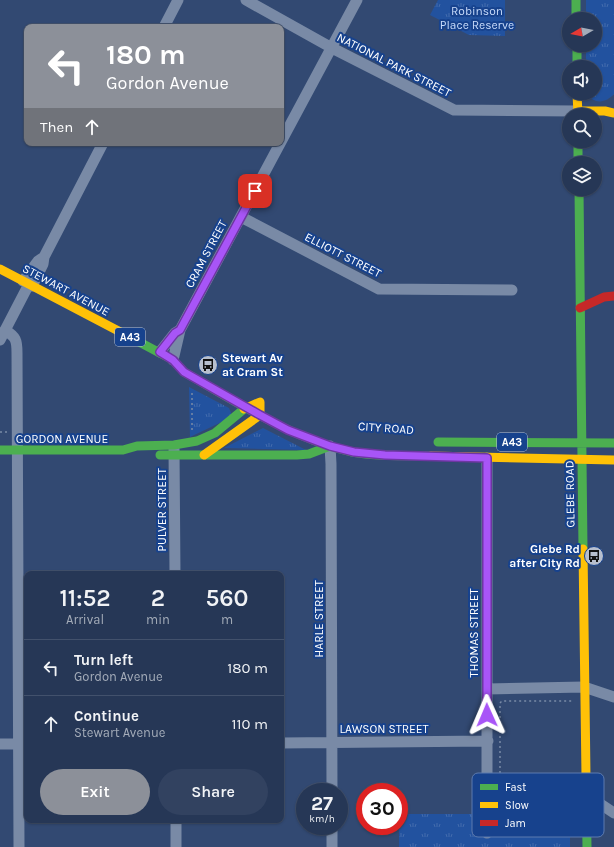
<!DOCTYPE html>
<html lang="en">
<head>
<meta charset="utf-8">
<style>
	:root { --surface:#263756; --page:#324260; --text:#f1f3f6; --muted:#a4acb9; --line:#42516c; --accent:#8c9099 }
	body { margin:0; font-family:Karla,sans-serif; background:var(--page); color:var(--text); height:100vh; display:flex; flex-direction:column; font-size:15px; white-space:nowrap }
	* { box-sizing:border-box; margin:0 }
	p { font-size:13px; color:var(--muted) }
	.icon { flex:none; width:22px; height:22px; fill:none; stroke:currentColor; stroke-width:2; stroke-linecap:round; stroke-linejoin:round }
	.map { position:relative; flex:1; overflow:hidden }
	.drawer { position:absolute; left:24px; top:571px; width:260px; height:252px; display:flex; flex-direction:column; background:var(--surface); border-radius:8px; box-shadow:0 1px 3px #0004,0 0 0 1px var(--line) }
	.drawer>* { flex:none }
	.hud { position:absolute; left:24px; top:24px; width:260px; height:122px; border-radius:8px; box-shadow:0 1px 3px #0004,0 0 0 1px var(--line); background:#8c9099; color:#fff; overflow:hidden }
	.needle { width:26px; rotate:260deg }
	.fabs { position:absolute; left:562px; top:12px; display:grid; gap:8px }
	.fabs a { display:grid; place-items:center; width:40px; height:40px; border-radius:50%; background:var(--surface); box-shadow:0 1px 3px #0004,0 0 0 1px var(--line); font-size:20px }
	.speed { position:absolute; left:296px; top:783px; display:flex; gap:8px; font-size:20px; font-weight:700; text-align:center }
	.speed>* { display:grid; place-content:center; width:52px; height:52px; border-radius:50%; background:var(--surface); box-shadow:0 1px 3px #0004,0 0 0 1px var(--line); line-height:1 }
	.speed small { font-size:10px; font-weight:400 }
	.speed .limit { border:6px solid #d22; background:#fff; color:#111 }
	.pin { position:absolute; display:grid; place-items:center; width:34px; height:34px; color:#fff; margin:-17px; border-radius:8px; box-shadow:0 2px 6px #0006 }
	.me { position:absolute; width:44px; margin:-22px; rotate:359deg; stroke-linejoin:round; filter:drop-shadow(0 0 3px #0008) }
	.turn { display:flex; align-items:center; gap:14px; height:84px; padding:0 16px; font-size:18px }
	.turn .icon { width:52px; height:52px; stroke-width:2.5 }
	.turn b { display:block; font-size:28px; line-height:34px }
	.then { display:flex; align-items:center; height:38px; padding:0 16px; background:#0003; gap:8px; font-size:15px }
	.eta { display:flex; justify-content:space-evenly; align-items:center; height:68px; text-align:center }
	.eta b { font-size:24px; font-weight:600; line-height:28px }
	.cta { display:flex; gap:8px; margin-top:auto; padding:8px 16px }
	.cta a { flex:1; height:46px; border-radius:24px; background:var(--accent); color:#fff; font-size:16px; font-weight:600; line-height:46px; text-align:center }
	.cta a+a { background:var(--page); color:var(--text) }
	ul { padding:0; list-style:none }
	li { display:flex; align-items:center; gap:12px; height:56px; padding:0 16px; border-top:1px solid var(--line) }
	li div { flex:1 }
	li b { display:block; font-size:15px }
	li em { font-style:normal }
	.map>svg:first-child { display:block }
	.grass { fill:url(#grass-tufts) }
	.lines { fill:none; stroke-linecap:round; stroke-linejoin:round }
	.path { stroke:#798aa6; stroke-width:1.5; stroke-dasharray:2 3; stroke-linecap:butt }
	.street { stroke:#798aa6; stroke-width:11 }
	.fast { stroke:#4caf50; stroke-width:9 }
	.slow { stroke:#ffc107; stroke-width:9 }
	.jam { stroke:#c62828; stroke-width:9 }
	.route-casing { stroke:#6d37a1; stroke-width:10 }
	.route { stroke:#a855f7; stroke-width:7 }
	.labels { text-anchor:middle; stroke-width:4; stroke-linejoin:round; paint-order:stroke }
	.shield { fill:#17428d; stroke:#b9c6dd; stroke-width:1 }
	.shield-label { font-size:11px; font-weight:bold; fill:#fff }
	.park-label { font-size:12px; fill:#c9dcfb; stroke:#17428d }
	.street-label { font-size:12px; fill:#fff; stroke:#17428d }
	.poi-label { font-size:12px; font-weight:bold; fill:#fff; stroke:#17428d; text-anchor:start }
	.key { fill:#17428d; stroke:#5d7baf; stroke-width:1 }
	.key-label { font-size:11px; fill:#fff }
</style>
</head>
<body>
<div class="map">
<svg width="614" height="847" viewBox="0 0 614 847">
	<defs>
		<pattern id="grass-tufts" width="24" height="20" patternUnits="userSpaceOnUse"><rect width="24" height="20" fill="#22529f"/><path d="M3 7l-1-3M5 7V3M7 7l1-3M15 17l-1-3M17 17v-4M19 17l1-3" fill="none" stroke="#436cad"/></pattern>
	</defs>
	<rect width="100%" height="100%" fill="#324972"/>
	<path class="grass" d="M438,0H505V36L469,35L430,15Z
		M586,0H614V94C606,103 594,105 587,93H595V67H586V45H595V19H586Z
		M189,387L229,408L231,413L230,418L190,437Z
		M263,428L306,450L224,448Z
		M399,814H570V847H399Z"/>
	<g class="lines">
		<path class="path" d="M192,430V393
			M0,432H7
			M500,818V703L502,701H572"/>
		<path class="street" d="M246,0L332,48L454,110L577,111
			M164,27L178,0
			M241,217L379,289L512,290
			M23,281L38,261L44,257
			M32,286L43,264L44,257L103,143
			M5,330C16,337 17,340 17,353L19,847
			M0,340L29,284
			M160,352L175,333L180,330
			M173,360L180,330L357,0
			M330,446L331,464L332,792
			M174,449L175,574
			M487,689L584,687L614,697
			M281,743L488,741
			M0,744H27
			M587,795L614,813
			M487,833V458
			M176,847V820
			M332,847V826"/>
		<path class="fast" d="M576,0V19
			M577,45V67
			M578,141V163
			M579,189L583,549
			M128,336L173,360L184,372C237,402 292,439 352,452C377,457 405,455 431,456
			M438,442L614,443
			M0,450H123L137,446L174,445L197,441L215,433L244,409
			M160,455H297L309,454L330,446
			M586,776L587,847"/>
		<path class="slow" d="M577,93L578,115
			M577,111H605L614,113
			M0,269L128,336
			M204,455L260,415V402L244,409
			M431,456L614,460
			M583,549L586,776"/>
		<path class="jam" d="M580,308L604,297L614,296"/>
	</g>
	<g class="lines">
		<defs>
			<path id="route" d="M255,191L180,330L175,333L160,352L173,360L184,372L260,415L288,430L330,446L354,452L385,455L487,458V715"/>
		</defs>
		<use href="#route" class="route-casing"/>
		<use href="#route" class="route"/>
	</g>
	<defs>
		<symbol id="bus-disc" viewBox="-11 -11 22 22"><circle r="9.5" fill="#b7bfce" stroke="#17428d"/><path d="M-5-6H5V4H4V6H2V4H-2V6H-4V4H-5ZM-3.5-4V0h7V-4ZM-3.5 1.2v1.5H-2V1.2ZM2 1.2v1.5H3.5V1.2Z" fill="#111"/></symbol>
	</defs>
	<g fill-rule="evenodd">
		<use href="#bus-disc" x="197" y="354" width="22" height="22"/>
		<use href="#bus-disc" x="583" y="545" width="22" height="22"/>
	</g>
	<g class="labels">
		<g class="shield">
			<rect x="115" y="328" width="30" height="18" rx="3"/>
			<rect x="497" y="433" width="30" height="18" rx="3"/>
		</g>
		<g class="shield-label">
			<text x="130" y="341">A43</text>
			<text x="512" y="446">A43</text>
		</g>
		<g class="park-label">
			<text x="477" y="15">Robinson<tspan x="477" dy="14">Place Reserve</tspan></text>
		</g>
		<g class="street-label">
			<text transform="translate(394 65) rotate(27)" y="4">NATIONAL PARK STREET</text>
			<text transform="translate(206 254) rotate(-62)" y="4">CRAM STREET</text>
			<text transform="translate(343 255) rotate(27)" y="4">ELLIOTT STREET</text>
			<text transform="translate(66 290) rotate(28)" y="4">STEWART AVENUE</text>
			<text transform="translate(386 428) rotate(4)" y="4">CITY ROAD</text>
			<text x="62" y="443">GORDON AVENUE</text>
			<text transform="translate(570 494) rotate(-91)" y="4">GLEBE ROAD</text>
			<text transform="translate(162 510) rotate(-90)" y="4">PULVER STREET</text>
			<text transform="translate(319 619) rotate(-90)" y="4">HARLE STREET</text>
			<text transform="translate(474 633) rotate(-90)" y="4">THOMAS STREET</text>
			<text x="384" y="733">LAWSON STREET</text>
		</g>
		<g class="poi-label">
			<text x="222" y="362">Stewart Av<tspan x="222" dy="14">at Cram St</tspan></text>
			<text x="580" y="553" text-anchor="end">Glebe Rd<tspan x="580" dy="14">after City Rd</tspan></text>
		</g>
	</g>
	<rect x="472" y="773" width="132" height="64" rx="6" class="key"/>
	<rect x="480" y="784" width="18" height="6" fill="#4caf50"/>
	<rect x="480" y="802" width="18" height="6" fill="#ffc107"/>
	<rect x="480" y="820" width="18" height="6" fill="#c62828"/>
	<g class="key-label">
		<text x="505" y="791">Fast</text>
		<text x="505" y="809">Slow</text>
		<text x="505" y="827">Jam</text>
	</g>
</svg>
<div class="fabs">
<a><svg class="needle" viewBox="-14 -14 28 28"><path d="M0-13l5 13h-10z" fill="#e53935"/><path d="M0 13l5-13h-10z" fill="#a4acb9"/></svg></a>
<a><svg class="icon" aria-label="sound" viewBox="0 0 24 24"><path d="M4 9h4l5-4v14l-5-4H4zM17 9q2 3 0 6"/></svg></a>
<a><svg class="icon" aria-label="search" viewBox="0 0 24 24"><circle cx="10" cy="10" r="6"/><path d="M15 15l6 6"/></svg></a>
<a><svg class="icon" aria-label="layers" viewBox="0 0 24 24"><path d="M12 4l9 5-9 5-9-5zM3 14l9 5 9-5"/></svg></a>
</div>
<div class="speed"><div>27<small>km/h</small></div><div class="limit">30</div></div>
<div class="pin" style="left:255px;top:191px;background:#d93025"><svg class="icon" aria-label="arrive" viewBox="0 0 24 24"><path d="M6 21V4h12l-3 4 3 4H6"/></svg></div>
<svg class="me" style="left:487px;top:715px" viewBox="-20 -20 40 40"><path d="M0-17L14 15 0 8-14 15z" fill="#a855f7" stroke="#fff" stroke-width="4"/></svg>
<div class="hud">
<div class="turn"><svg class="icon" aria-label="left" viewBox="0 0 24 24"><path d="M17 20v-9H6M10 6l-5 5 5 5"/></svg><div><b>180 m</b>Gordon Avenue</div></div>
<div class="then">Then<svg class="icon" aria-label="ahead" viewBox="0 0 24 24"><path d="M12 20V5M6 11l6-6 6 6"/></svg></div>
</div>
<section class="drawer">
<div class="eta">
<div><b>11:52</b><p>Arrival</p></div>
<div><b>2</b><p>min</p></div>
<div><b>560</b><p>m</p></div>
</div>
<ul>
<li><svg class="icon" aria-label="left" viewBox="0 0 24 24"><path d="M17 20v-9H6M10 6l-5 5 5 5"/></svg><div><b>Turn left</b><p>Gordon Avenue</p></div><em>180 m</em></li>
<li><svg class="icon" aria-label="ahead" viewBox="0 0 24 24"><path d="M12 20V5M6 11l6-6 6 6"/></svg><div><b>Continue</b><p>Stewart Avenue</p></div><em>110 m</em></li>
</ul>
<div class="cta"><a>Exit</a><a>Share</a></div>
</section>
</div>
</body>
</html>
